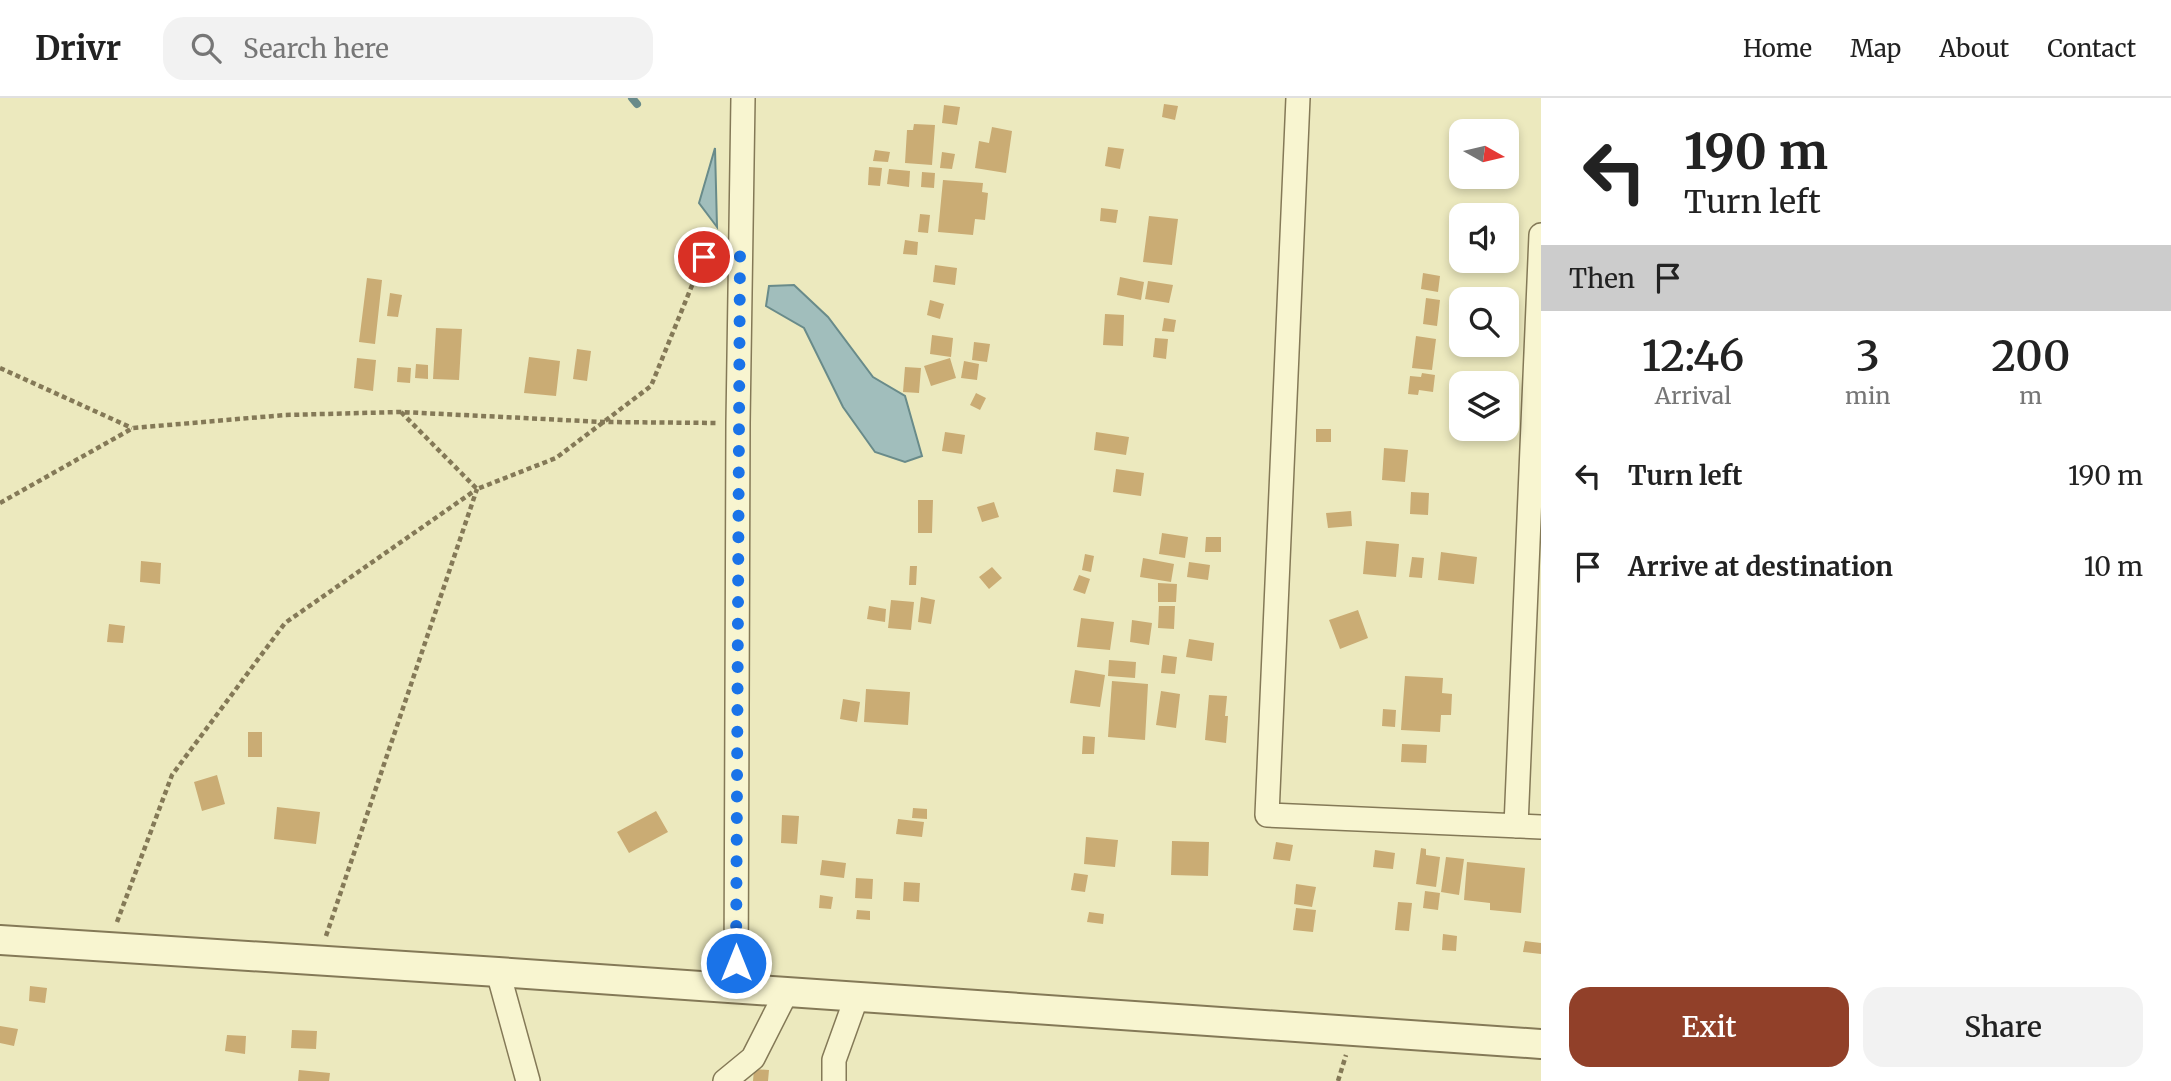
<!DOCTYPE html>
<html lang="en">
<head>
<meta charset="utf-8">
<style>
	:root { --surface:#fff; --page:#f2f2f2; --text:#222; --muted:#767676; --line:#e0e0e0; --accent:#914029 }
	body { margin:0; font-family:Merriweather,serif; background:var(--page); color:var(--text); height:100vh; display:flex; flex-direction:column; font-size:26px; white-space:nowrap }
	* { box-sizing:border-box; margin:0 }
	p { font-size:23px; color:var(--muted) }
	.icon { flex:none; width:38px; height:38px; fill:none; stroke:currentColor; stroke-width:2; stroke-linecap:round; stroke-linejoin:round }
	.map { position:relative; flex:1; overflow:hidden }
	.panel { display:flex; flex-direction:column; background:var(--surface); width:630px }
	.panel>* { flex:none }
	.guide { background:#fff; color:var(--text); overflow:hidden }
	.needle { width:46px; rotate:98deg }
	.controls { position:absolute; left:1449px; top:21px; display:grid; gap:14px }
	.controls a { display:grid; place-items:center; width:70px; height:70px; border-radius:14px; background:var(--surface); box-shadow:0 4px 10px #0003; font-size:35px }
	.pin { position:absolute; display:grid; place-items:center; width:60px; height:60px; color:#fff; margin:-30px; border:4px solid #fff; border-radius:50%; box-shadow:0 2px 7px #0007 }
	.me { position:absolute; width:77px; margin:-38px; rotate:0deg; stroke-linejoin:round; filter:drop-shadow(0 0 5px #0008) }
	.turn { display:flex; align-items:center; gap:24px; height:147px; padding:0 28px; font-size:32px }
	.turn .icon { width:91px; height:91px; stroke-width:2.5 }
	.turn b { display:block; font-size:49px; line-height:60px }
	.then { display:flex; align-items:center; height:66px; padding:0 28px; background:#0003; gap:14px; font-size:26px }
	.eta { display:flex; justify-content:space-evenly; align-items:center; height:119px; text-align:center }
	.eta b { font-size:42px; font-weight:600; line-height:49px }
	.button { display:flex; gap:14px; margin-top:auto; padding:14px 28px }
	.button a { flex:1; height:80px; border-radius:21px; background:var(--accent); color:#fff; font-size:28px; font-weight:600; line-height:80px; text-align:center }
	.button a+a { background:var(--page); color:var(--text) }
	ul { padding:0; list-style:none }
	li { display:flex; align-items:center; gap:21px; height:91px; padding:0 28px }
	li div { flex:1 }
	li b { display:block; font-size:26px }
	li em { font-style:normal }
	header { display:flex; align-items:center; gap:42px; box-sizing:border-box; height:98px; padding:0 35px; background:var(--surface); border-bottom:2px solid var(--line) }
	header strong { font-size:33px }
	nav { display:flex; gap:38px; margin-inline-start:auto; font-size:24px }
	.search { width:490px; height:63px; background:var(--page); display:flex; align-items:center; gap:18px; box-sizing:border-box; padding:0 24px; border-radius:21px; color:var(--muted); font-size:26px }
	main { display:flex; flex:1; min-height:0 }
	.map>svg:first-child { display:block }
	.water { fill:#a1bebc; stroke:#698b8a; stroke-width:2 }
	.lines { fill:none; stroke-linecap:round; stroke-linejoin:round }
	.stream { stroke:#698b8a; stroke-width:8 }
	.building { fill:#caac74 }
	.minor-casing { stroke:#847957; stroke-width:26 }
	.tertiary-casing { stroke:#847957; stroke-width:32 }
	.path { stroke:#847957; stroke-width:4.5; stroke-dasharray:5 3.5; stroke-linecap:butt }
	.minor { stroke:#f8f5d0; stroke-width:23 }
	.tertiary { stroke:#f8f5d0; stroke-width:28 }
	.route { stroke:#1a73e8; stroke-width:12; stroke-dasharray:0 21.6 }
</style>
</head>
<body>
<header>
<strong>Drivr</strong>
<div class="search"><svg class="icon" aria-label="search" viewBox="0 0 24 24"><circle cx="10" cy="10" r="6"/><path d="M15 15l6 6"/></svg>Search here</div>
<nav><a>Home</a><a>Map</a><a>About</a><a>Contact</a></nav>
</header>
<main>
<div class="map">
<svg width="1541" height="983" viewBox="0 0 1541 983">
	<rect width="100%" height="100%" fill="#ece9be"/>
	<path class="water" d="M715,50L717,129L699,105Z
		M794,187L828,219L873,279L905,298L922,358L905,364L875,354L843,309L804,230L766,208L769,188Z"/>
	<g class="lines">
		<path class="stream" d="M632,0L637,6"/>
	</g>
	<path class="building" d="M1164,6L1178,8L1175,22L1162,19Z
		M944,7L960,9L957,27L942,25Z
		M914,26L935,27L932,67L905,65L907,32H913Z
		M992,29L1012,33L1006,75L975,70L979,43L989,45Z
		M1455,36L1461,37V54L1452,53Z
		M1108,49L1124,51L1120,71L1105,68Z
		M875,52L890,54L888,64L873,63Z
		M942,54L955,56L952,71L940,70Z
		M869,69L882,70L880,88L868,87Z
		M889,71L910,73L909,89L887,86Z
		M922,74L935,75L934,90L921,89Z
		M943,82L983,85L982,94L988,95L985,122L975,121L973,137L938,134Z
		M1101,110L1118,112L1116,125L1100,123Z
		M920,116L930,117L928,135L918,134Z
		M1149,118L1178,121L1172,167L1143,164Z
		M905,142L918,144L917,157L903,156Z
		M935,167L957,170L955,187L933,184Z
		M1423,175L1440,178L1438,194L1421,191Z
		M1120,179L1144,184L1141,202L1117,197Z
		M367,180L382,182L375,246L359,244Z
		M1148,183L1173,187L1169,205L1145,201Z
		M390,195L402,197L398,219L387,218Z
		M1426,200L1440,202L1437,228L1423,226Z
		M930,202L944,206L940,221L927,217Z
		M1105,216L1124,217L1123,248L1103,247Z
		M1164,220L1176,222L1174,234L1162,233Z
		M436,230L462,231L459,282L433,281Z
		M932,237L953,240L951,259L930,256Z
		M1416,238L1436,241L1432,272L1412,270Z
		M1155,240L1168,241L1166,261L1153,259Z
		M974,244L990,246L987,264L972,262Z
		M577,251L591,253L587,283L573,281Z
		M529,259L560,263L556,298L524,295Z
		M357,260L376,262L373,293L354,290Z
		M950,260L956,280L931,288L924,268Z
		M964,263L979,266L977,282L961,280Z
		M416,266L428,267V281L415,280Z
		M398,269L411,270L410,285L397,284Z
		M905,269L921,270L919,295L903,294Z
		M1422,275L1435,277L1433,294L1419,292L1418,297L1408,296L1410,278L1421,279Z
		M1469,275L1489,277L1488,285H1468Z
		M976,295L986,300L980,312L970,307Z
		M1316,331H1331V344H1316Z
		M945,334L965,337L962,356L942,353Z
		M1096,334L1129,339L1126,357L1094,352Z
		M1384,350L1408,352L1405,384L1382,382Z
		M1116,371L1144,375L1141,398L1113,394Z
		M1411,394L1429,395L1428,417L1410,416Z
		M918,402H933L932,435H918Z
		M994,404L999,419L982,424L977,409Z
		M1351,413L1352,428L1328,430L1326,415Z
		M1162,435L1188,439L1185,460L1159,456Z
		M1206,439H1221V454H1205Z
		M1366,443L1399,446L1396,479L1363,476Z
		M1441,454L1477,459L1474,486L1438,482Z
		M1085,456L1094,458L1091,474L1082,472Z
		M1412,459L1424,460L1422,480L1409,479Z
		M1143,460L1174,466L1171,484L1140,479Z
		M141,463L161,465L160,486L140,484Z
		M1189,464L1210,467L1208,482L1187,479Z
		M910,468H917L916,487H909Z
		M992,469L1002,480L989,491L979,479Z
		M1079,477L1090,481L1085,496L1073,492Z
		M1158,485L1177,486L1176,504H1158Z
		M921,499L935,502L931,526L918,524Z
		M891,502L914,504L911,532L888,530Z
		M869,508L886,511L885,524L867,521Z
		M1159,508H1175L1174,531L1158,530Z
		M1358,512L1368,540L1340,551L1329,522Z
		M1081,520L1114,524L1110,552L1077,549Z
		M1132,522L1152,525L1149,547L1130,544Z
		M109,526L125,528L123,545L107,544Z
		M1189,541L1214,545L1212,563L1186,559Z
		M1163,557L1177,559L1175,576L1161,575Z
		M1109,562L1136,564L1135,580L1108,578Z
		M1075,572L1105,577L1100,609L1070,605Z
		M1405,578L1443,580L1442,595L1452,596L1451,617H1441L1440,634L1401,632Z
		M1112,583L1148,586L1145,642L1108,639Z
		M866,591L910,594L908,627L864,624Z
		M1161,593L1180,596L1176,630L1156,627Z
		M1209,597L1227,598L1225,618H1228L1226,645L1205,642Z
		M843,601L860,604L857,624L840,621Z
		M1383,611L1396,612L1395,629L1382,628Z
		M248,634H262V659H248Z
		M1083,638L1095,639L1094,656H1082Z
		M1402,646L1427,647L1426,665L1401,664Z
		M217,677L225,706L202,713L194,684Z
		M277,709L320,714L316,746L274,741Z
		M913,710L927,711V721L912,720Z
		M656,713L668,734L629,755L617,734Z
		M782,717L799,718L797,746L781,745Z
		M898,721L924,724L922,739L896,736Z
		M1086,739L1118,742L1115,769L1084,766Z
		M1172,743L1209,744L1208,778L1171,777Z
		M1276,744L1293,747L1290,763L1273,761Z
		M1421,750L1426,751V757L1440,759L1436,789L1416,786Z
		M1375,752L1395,755L1393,771L1373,769Z
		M1446,759L1464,761L1459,797L1441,794Z
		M822,762L846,765L844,780L820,777Z
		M1467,764L1525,770L1521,815L1490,812V805L1464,802Z
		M1074,775L1088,777L1085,794L1071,792Z
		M856,780L873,781L872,801L855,800Z
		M904,784L920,785L919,804L903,803Z
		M1296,786L1316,789L1312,809L1294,806Z
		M1425,793L1440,795L1438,812L1423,810Z
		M820,797L833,799L831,811L819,810Z
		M1398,804L1412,805L1409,833L1395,832Z
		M1296,810L1316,812L1313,834L1293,832Z
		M857,812L870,813V822L856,821Z
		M1089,814L1104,816L1103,826L1087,824Z
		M1443,836L1457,838L1456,853L1442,852Z
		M1525,843L1541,845V856L1523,854Z
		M30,888L47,890L45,905L29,903Z
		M0,928L18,931L14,948L0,945Z
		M292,932L317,933L316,951L291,950Z
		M227,937L246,938L245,956L225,953Z
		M754,971L769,972L768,983H753Z
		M299,972L330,975L329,983H298Z"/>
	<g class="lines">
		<defs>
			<path id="minor" d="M1298,0L1267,717L1541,729
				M1516,728L1541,137
				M498,874L528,983
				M736,892L738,325L743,0
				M725,983L753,960L786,895
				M834,983V962L857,898"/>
			<path id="tertiary" d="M0,842L498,874L1541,946"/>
		</defs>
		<use href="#minor" class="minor-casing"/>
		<use href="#tertiary" class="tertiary-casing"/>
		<path class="path" d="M0,270L132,330
			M401,314L477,391L556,360L651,288L704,158L719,156
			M0,405L133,330L285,317L401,314L604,324L716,325
			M117,824L172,677L285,525L477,391
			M326,838L477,391
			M1338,983L1346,957"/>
		<use href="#minor" class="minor"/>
		<use href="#tertiary" class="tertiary"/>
	</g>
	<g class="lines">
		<path class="route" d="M704,159L740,152L736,865"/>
	</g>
</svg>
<div class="controls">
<a><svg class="needle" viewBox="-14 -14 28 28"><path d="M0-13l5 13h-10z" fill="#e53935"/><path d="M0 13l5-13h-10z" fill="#767676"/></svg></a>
<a><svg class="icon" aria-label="sound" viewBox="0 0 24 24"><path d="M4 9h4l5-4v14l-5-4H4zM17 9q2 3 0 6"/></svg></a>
<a><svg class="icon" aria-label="search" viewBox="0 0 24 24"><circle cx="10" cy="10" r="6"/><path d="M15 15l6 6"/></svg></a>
<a><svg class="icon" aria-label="layers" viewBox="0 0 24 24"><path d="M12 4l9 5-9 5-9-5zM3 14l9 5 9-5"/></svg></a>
</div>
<div class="pin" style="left:704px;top:159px;background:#d93025"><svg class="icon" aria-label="arrive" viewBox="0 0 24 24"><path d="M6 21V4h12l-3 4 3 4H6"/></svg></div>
<svg class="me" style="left:736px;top:865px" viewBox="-20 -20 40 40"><circle r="17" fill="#1a73e8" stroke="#fff" stroke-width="3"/><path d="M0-11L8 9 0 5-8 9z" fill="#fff"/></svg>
</div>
<section class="panel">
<div class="guide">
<div class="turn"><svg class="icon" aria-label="left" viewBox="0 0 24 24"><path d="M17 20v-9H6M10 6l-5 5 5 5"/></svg><div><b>190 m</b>Turn left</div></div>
<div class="then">Then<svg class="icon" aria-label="arrive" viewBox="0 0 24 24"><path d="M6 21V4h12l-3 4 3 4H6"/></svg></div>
</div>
<div class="eta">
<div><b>12:46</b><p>Arrival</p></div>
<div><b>3</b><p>min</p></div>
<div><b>200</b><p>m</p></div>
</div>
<ul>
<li><svg class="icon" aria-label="left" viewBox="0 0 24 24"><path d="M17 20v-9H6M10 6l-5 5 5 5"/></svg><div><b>Turn left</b></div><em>190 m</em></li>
<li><svg class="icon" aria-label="arrive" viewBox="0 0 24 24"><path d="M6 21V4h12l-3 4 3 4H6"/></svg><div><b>Arrive at destination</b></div><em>10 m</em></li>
</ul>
<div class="button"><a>Exit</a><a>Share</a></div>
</section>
</main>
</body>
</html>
